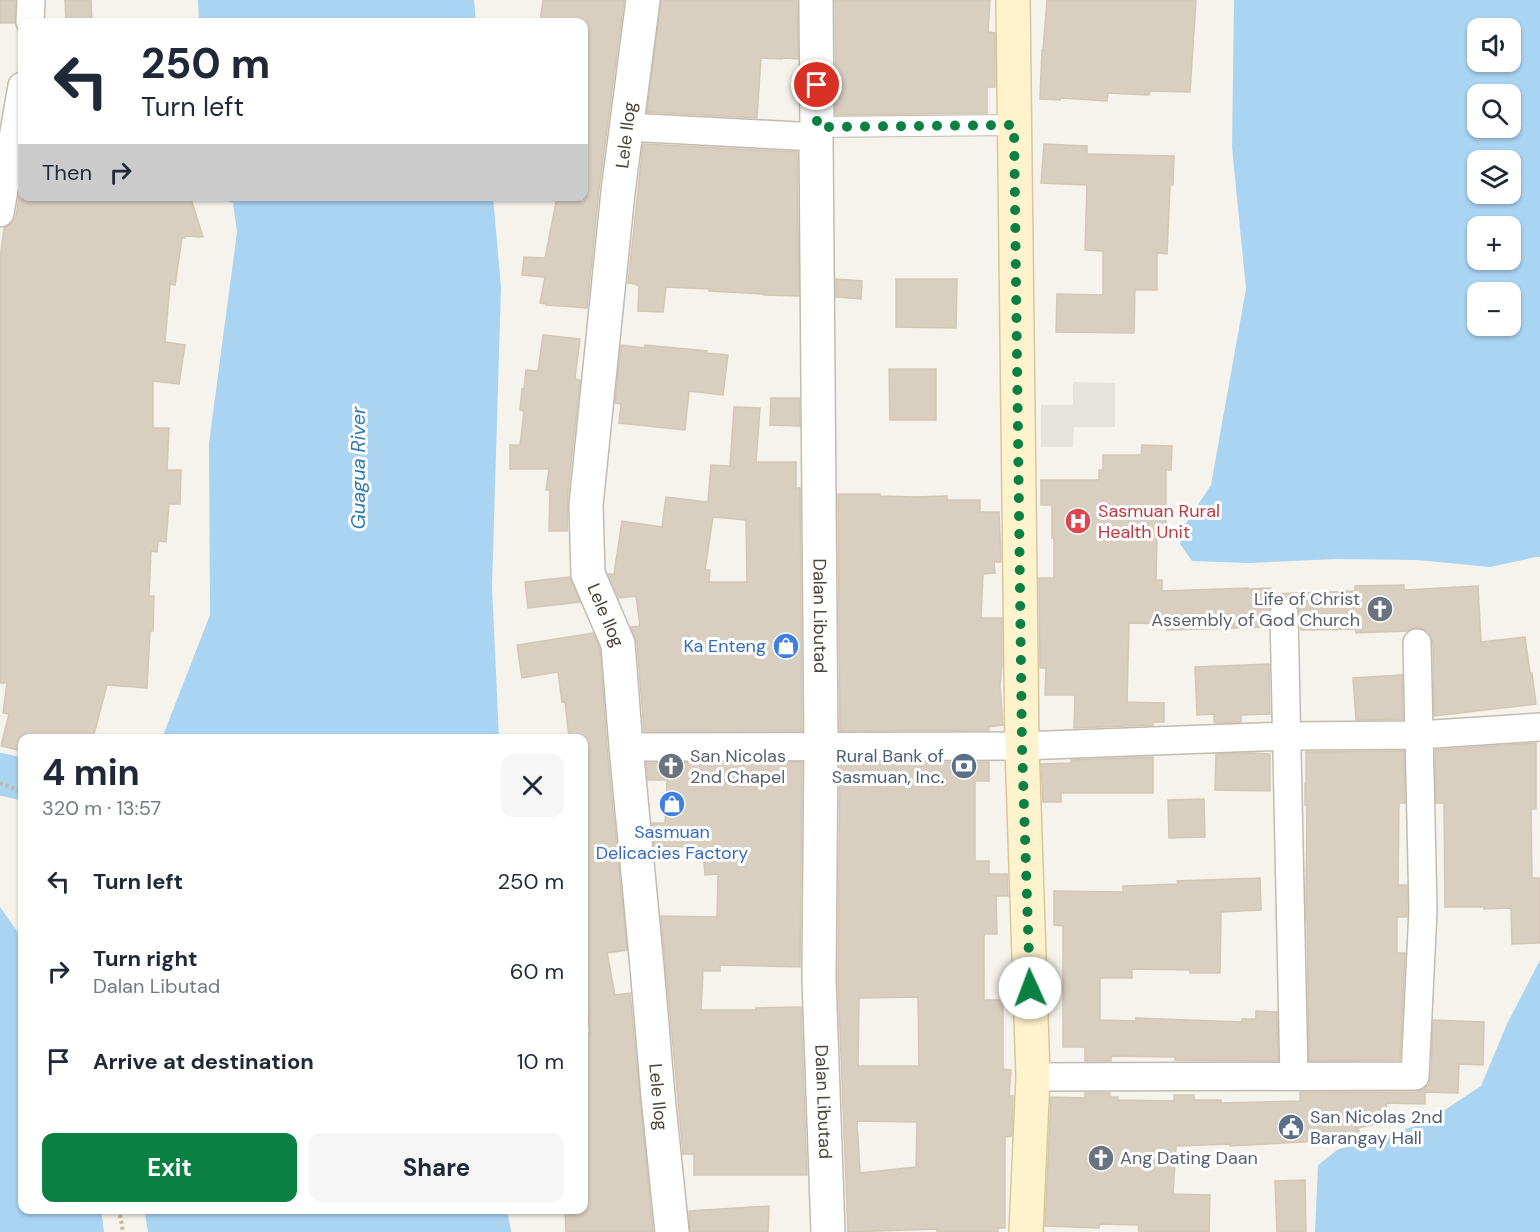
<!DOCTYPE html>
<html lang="en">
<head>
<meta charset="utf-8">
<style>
	:root { --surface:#fff; --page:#f6f6f7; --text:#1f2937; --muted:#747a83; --accent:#0b8043 }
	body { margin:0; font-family:"DM Sans",sans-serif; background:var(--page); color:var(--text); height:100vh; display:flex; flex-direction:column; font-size:22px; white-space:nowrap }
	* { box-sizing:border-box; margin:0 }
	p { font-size:20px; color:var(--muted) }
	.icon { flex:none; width:33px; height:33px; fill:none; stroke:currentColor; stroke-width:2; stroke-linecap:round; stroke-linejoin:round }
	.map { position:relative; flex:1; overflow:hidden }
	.side { position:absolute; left:18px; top:734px; width:570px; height:480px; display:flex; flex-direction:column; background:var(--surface); border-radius:12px; box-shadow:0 2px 4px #0004 }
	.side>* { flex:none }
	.top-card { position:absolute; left:18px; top:18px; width:570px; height:183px; border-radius:12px; box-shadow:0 2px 4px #0004; background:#fff; color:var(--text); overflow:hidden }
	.controls { position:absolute; left:1467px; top:18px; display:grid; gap:12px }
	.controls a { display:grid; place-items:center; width:54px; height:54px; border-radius:12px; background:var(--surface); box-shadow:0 2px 4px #0004; font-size:30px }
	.pin { position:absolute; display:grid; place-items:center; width:51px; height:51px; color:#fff; margin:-26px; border:3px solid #fff; border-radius:50%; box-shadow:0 2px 6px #0007 }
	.me { position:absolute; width:66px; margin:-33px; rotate:358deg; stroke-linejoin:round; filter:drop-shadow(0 0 4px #0008) }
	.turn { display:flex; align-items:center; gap:21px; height:126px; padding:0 24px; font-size:27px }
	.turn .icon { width:78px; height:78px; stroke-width:2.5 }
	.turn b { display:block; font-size:42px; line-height:51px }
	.then { display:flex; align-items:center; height:57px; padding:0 24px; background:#0003; gap:12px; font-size:22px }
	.round { display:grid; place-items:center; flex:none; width:63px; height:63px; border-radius:12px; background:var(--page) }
	.overview { display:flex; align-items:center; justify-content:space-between; height:102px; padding:0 24px }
	h1 { font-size:36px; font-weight:700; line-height:45px }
	.action { display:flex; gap:12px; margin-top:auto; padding:12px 24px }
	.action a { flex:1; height:69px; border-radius:12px; background:var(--accent); color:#fff; font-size:24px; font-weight:700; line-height:69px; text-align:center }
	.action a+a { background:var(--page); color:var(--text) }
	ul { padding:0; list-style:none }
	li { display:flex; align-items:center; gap:18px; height:90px; padding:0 24px }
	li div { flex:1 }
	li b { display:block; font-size:22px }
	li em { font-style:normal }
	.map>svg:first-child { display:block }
	.industrial { fill:#e6e2dd }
	.water { fill:#a9d4f2; fill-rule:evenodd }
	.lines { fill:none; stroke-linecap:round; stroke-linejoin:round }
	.river { stroke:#a9d4f2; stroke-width:42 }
	.building { fill:#d8cfc1; stroke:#d3c7b4; stroke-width:1.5; fill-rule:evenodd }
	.pedestrian-casing { stroke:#c2bbae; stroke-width:22 }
	.minor-casing { stroke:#c2bbae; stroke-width:30 }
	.tertiary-casing { stroke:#c2bbae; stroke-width:36 }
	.secondary-casing { stroke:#d6c79b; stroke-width:36 }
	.path { stroke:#c4b79f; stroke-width:4; stroke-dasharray:3 3; stroke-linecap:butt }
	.pedestrian { stroke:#fff; stroke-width:20 }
	.minor { stroke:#fff; stroke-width:27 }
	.tertiary { stroke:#fff; stroke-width:33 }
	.secondary { stroke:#fff3cd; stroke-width:33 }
	.route { stroke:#0b8043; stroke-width:10; stroke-dasharray:0 18 }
	.labels { text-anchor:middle; stroke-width:6; stroke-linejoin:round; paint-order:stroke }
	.street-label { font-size:18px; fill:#4b4439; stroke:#fff }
	.health-label { font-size:18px; fill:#be3a42; stroke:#fff; text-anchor:start }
	.worship-label { font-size:18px; fill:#5b616d; stroke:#fff; text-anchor:start }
	.shop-label { font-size:18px; fill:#366cbe; stroke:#fff; text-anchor:end }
	.service-label { font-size:18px; fill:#4e5e75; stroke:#fff; text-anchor:end }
	.water-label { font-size:20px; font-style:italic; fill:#2e7ab2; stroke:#fff }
</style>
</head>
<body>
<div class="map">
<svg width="1540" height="1232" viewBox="0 0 1540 1232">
	<rect width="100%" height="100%" fill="#f6f3ec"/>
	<path class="industrial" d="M1073,382L1115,383V427H1074L1073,447H1041V405H1073Z"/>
	<path class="water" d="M198,0H474L476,22H199Z
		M1234,0H1540V557H1536L1490,567L1417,560L1337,559L1248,563L1192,561L1180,544L1186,523L1211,485L1246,289L1232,147ZM1510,28V62H1478V28ZM1510,94V128H1478V94ZM1510,160V194H1478V160ZM1510,226V260H1478V226ZM1510,292V326H1478V292Z
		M214,197H493L501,287L492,587L499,738H162L210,615L209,443L237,232L233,203Z
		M0,907L22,938V1209H101L104,1232H0Z
		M1540,960V1232H1315L1318,1165L1337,1150L1425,1123L1481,1086L1507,1024Z
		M144,1209H507L511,1232H148Z"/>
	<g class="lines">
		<path class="river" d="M0,774L22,779"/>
	</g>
	<path class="building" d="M0,0H15V23H0Z
		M65,0H91L92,22H66Z
		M543,0H624L599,190L587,308L546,305V304L540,303L545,277L522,275L524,257L545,258L557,197L584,202V143L586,127L584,126V22H540Z
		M661,0H797L798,59L782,58V59L761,58L757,118L647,112Z
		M835,0H990L988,32L995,33V87H987V113L836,115Z
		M1047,0H1196L1190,92L1150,91L1149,95L1108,93L1107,101L1061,98L1060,100L1040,99L1042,50H1043Z
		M643,144L797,152L799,296L764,295V294L709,291V289L666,287L663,312L638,311L639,286L636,285V284L628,283Z
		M1044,144L1087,146V154L1174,156L1173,185H1170L1167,254L1157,253V290H1135L1134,333L1056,332L1057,294L1103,295V251L1085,250L1087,185L1041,183Z
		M19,196H190L203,237L185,236V238H182L175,285L170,284L165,342L185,345L179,384L153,381V428H169L167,470H181L180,504H169L166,542L158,541L157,552L151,551L149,596H154L153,631H150L147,688L107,685L93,738H22L19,750L1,746L9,714L3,713L7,683H0V259L4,228L12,223L16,216Z
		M836,279L862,281L861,299L836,297Z
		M896,279H957L956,328L896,327Z
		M543,335L580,339L575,379L580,380L568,492L567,531H549L550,490H546L549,469H510V445H520L524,411L520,410L522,389H524L526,370L538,371Z
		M621,345L645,348V345L707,351L706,353L728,355L723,395L689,391L685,430L619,423L621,404L615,403Z
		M889,369H936V420H890Z
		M771,398H799L800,426L770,425Z
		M734,407L760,408L756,462H796V488H800L802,731H644L637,643L631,627L640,626L636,596L619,598L608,574H614L622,521L662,527L666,497L708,502L711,465L730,466ZM713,517L746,520L747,582H709L710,570H705Z
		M1142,445L1172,446L1171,470H1166V537H1157L1156,580H1162V591L1248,588V589L1271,588V594L1355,591V586L1404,585V590L1478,586L1481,642L1525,637L1530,673H1532L1536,704L1434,716L1433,643L1428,631L1417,627L1407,631L1356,633V629L1301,630L1298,606L1292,601L1283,598L1275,601L1270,607L1268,614L1269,627L1167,630V624L1129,623L1127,702L1164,703V722H1153V725L1074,728L1075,695H1045L1046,668H1040L1039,578H1054V538H1052V505H1041V480H1099V470H1103V455H1141Z
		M838,494H880V496L914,497L947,496V500H980V512H999L1001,562H994L995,573L983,574L981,618H1002V665L1000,685L1003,725L989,727V730L840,731Z
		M570,577L580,602L528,608L525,582Z
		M593,633L600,649L607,748L627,950L607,953L615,995L630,993L653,1232H566L565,1209H584V1033H590L584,986V738H569L565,701L562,702L558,672L522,678L517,645Z
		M1269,664L1270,714L1241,715V722L1217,723L1214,722V714L1197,715L1195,667Z
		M1402,675L1403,719L1356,720L1353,678Z
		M1536,743V809H1531L1532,878H1540V943L1512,944L1511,908L1484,909V907H1445L1444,803H1436L1435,750Z
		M1404,751L1405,803H1399L1398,885H1407V917H1397V953H1405L1400,1060L1309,1061L1307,920H1306V881L1307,805H1305V784H1306V752Z
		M1250,753L1270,754V791L1215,790L1216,754Z
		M1153,757V793H1061V802H1043L1041,764L1071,763V760Z
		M802,762L800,967L720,965V971H703L701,1010H756V1008L801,1007L807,1175H694V1154H683L661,916L717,917L718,874L705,875L703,847L654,846L652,823H665L667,780H648L646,763Z
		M840,762H989V781H975V861H989V874H1007L1008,896H996L997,934H984V1000H1003V1069L1011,1070L1009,1096H1013L1012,1136L1005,1137V1228H998V1232H937V1229L848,1232L838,979ZM918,997L919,1066H858L859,998ZM857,1121L917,1122L916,1167L860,1173Z
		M1204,799L1205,837L1169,838L1168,800Z
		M1260,878L1261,910L1221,912L1220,973H1190V970L1132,969V978H1100V1020L1136,1021V1018L1242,1022V1019H1256V1011L1277,1012L1278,1061L1175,1060V1057L1111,1056V1061H1085V1047H1063V926L1054,925V891L1123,892V886L1178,884L1177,881Z
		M1433,1020L1484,1022L1483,1065L1459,1064L1458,1093L1425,1092V1104L1386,1103L1390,1121L1358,1128L1359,1132L1321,1141L1230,1146V1144L1176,1146L1173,1194L1210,1195L1209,1232H1139L1138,1225L1100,1224L1099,1228L1045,1226L1051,1097L1085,1098V1093H1110V1097H1118V1100L1174,1101V1095H1194V1100H1221V1103L1300,1101V1092H1416L1423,1089L1429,1084L1431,1077Z
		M1305,1180L1306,1232H1277L1275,1181Z
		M769,1206L768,1232H690L689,1211Z"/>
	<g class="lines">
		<defs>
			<path id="pedestrian" d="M817,127L1014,125"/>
			<path id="minor" d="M30,22L31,0
				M627,127L816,137
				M0,213L22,86
				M1284,614L1294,1076
				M626,747L1022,746L1287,736L1419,735L1540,727
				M1033,1077L1415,1076L1423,910L1417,643"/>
			<g id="tertiary">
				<path id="s1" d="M643,0L618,192L586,505L588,574L618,644L626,747L647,967L658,1096L672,1232"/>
				<path id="s2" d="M816,0L817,127L816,137L821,745L819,979L828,1232"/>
			</g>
			<path id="secondary" d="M1013,0L1022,746L1033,1077L1026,1232"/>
		</defs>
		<use href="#pedestrian" class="pedestrian-casing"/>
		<use href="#minor" class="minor-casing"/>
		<use href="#tertiary" class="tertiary-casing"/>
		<use href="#secondary" class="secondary-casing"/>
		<path class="path" d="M0,783L22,792
			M119,1209L123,1232"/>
		<use href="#pedestrian" class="pedestrian"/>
		<use href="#minor" class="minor"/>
		<use href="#tertiary" class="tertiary"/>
		<use href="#secondary" class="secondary"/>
	</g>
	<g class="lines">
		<path class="route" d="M817,85V127L1014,125L1022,746L1030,988"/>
	</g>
	<defs>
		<symbol id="hospital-disc" viewBox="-11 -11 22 22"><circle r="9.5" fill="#e0444e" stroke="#fff"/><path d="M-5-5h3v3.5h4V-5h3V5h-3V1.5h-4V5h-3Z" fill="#fff"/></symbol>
		<symbol id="church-disc" viewBox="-11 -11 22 22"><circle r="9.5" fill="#6b7280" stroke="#fff"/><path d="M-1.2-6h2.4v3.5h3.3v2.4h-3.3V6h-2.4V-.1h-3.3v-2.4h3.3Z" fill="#fff"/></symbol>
		<symbol id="shop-disc" viewBox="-11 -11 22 22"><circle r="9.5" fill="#3f7fe0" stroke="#fff"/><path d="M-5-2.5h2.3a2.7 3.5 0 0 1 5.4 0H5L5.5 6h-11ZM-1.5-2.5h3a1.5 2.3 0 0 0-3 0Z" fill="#fff"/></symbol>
		<symbol id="bank-disc" viewBox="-11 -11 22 22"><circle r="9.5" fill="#5c6f8a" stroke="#fff"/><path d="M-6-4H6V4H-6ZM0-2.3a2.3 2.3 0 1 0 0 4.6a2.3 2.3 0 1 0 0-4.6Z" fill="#fff"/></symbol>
		<symbol id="civic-disc" viewBox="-11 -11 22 22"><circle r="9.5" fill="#5c6f8a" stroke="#fff"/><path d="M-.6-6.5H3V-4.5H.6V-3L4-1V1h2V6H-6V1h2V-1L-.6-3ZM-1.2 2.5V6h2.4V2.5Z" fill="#fff"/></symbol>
	</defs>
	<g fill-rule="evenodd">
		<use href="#hospital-disc" x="1063" y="506" width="30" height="30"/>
		<use href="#church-disc" x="1365" y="594" width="30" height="30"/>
		<use href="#shop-disc" x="771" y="631" width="30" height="30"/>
		<use href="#church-disc" x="656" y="751" width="30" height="30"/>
		<use href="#bank-disc" x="949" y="751" width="30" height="30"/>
		<use href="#shop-disc" x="657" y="789" width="30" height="30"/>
		<use href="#civic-disc" x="1276" y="1112" width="30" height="30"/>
		<use href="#church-disc" x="1086" y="1143" width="30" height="30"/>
	</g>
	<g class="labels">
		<g class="street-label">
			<text transform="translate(626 135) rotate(-83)" y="6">Lele Ilog</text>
			<text dy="6" stroke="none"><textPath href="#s1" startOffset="622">Lele Ilog</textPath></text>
			<text dy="6" stroke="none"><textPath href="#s2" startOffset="616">Dalan Libutad</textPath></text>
			<text dy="6" stroke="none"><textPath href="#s1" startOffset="1108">Lele Ilog</textPath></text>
			<text dy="6" stroke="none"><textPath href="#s2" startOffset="1102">Dalan Libutad</textPath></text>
		</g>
		<g class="health-label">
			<text x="1098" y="517">Sasmuan Rural<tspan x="1098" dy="21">Health Unit</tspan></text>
		</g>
		<g class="worship-label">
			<text x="1360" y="605" text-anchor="end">Life of Christ<tspan x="1360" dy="21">Assembly of God Church</tspan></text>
			<text x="690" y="762">San Nicolas<tspan x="690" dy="21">2nd Chapel</tspan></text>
			<text x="1120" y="1164">Ang Dating Daan</text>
		</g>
		<g class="shop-label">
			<text x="766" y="652">Ka Enteng</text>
			<text x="672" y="838" text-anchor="middle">Sasmuan<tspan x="672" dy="21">Delicacies Factory</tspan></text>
		</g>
		<g class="service-label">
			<text x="944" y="762">Rural Bank of<tspan x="944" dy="21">Sasmuan, Inc.</tspan></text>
			<text x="1310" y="1123" text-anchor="start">San Nicolas 2nd<tspan x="1310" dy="21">Barangay Hall</tspan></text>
		</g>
		<g class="water-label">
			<text transform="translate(358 468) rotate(-90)" y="7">Guagua River</text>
		</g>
	</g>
</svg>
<div class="controls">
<a><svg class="icon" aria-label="sound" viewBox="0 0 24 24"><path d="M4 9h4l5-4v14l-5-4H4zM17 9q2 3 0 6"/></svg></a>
<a><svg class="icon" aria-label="search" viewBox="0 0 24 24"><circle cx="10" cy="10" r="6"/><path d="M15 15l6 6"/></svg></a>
<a><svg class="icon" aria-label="layers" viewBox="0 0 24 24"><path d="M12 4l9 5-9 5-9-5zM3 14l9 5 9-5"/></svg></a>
<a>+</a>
<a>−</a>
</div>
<div class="pin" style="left:817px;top:85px;background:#d93025"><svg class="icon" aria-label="arrive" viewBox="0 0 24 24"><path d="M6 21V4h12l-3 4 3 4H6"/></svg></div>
<svg class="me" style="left:1030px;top:988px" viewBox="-20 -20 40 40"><circle r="19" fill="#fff"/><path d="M0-13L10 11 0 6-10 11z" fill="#0b8043"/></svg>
<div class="top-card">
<div class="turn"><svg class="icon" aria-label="left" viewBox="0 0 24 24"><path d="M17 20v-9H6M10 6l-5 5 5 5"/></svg><div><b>250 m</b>Turn left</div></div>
<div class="then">Then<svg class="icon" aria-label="right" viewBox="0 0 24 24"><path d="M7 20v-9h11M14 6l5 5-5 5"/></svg></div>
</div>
<section class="side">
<div class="overview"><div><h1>4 min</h1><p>320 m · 13:57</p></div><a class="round"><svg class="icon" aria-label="close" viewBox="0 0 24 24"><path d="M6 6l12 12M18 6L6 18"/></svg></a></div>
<ul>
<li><svg class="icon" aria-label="left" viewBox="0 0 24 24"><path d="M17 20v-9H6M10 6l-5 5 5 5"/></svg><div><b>Turn left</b></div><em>250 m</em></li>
<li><svg class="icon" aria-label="right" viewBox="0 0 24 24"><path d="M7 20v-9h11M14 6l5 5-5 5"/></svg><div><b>Turn right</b><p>Dalan Libutad</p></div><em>60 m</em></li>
<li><svg class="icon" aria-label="arrive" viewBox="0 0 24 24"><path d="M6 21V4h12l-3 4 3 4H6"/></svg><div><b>Arrive at destination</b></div><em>10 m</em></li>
</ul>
<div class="action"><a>Exit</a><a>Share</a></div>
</section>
</div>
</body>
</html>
